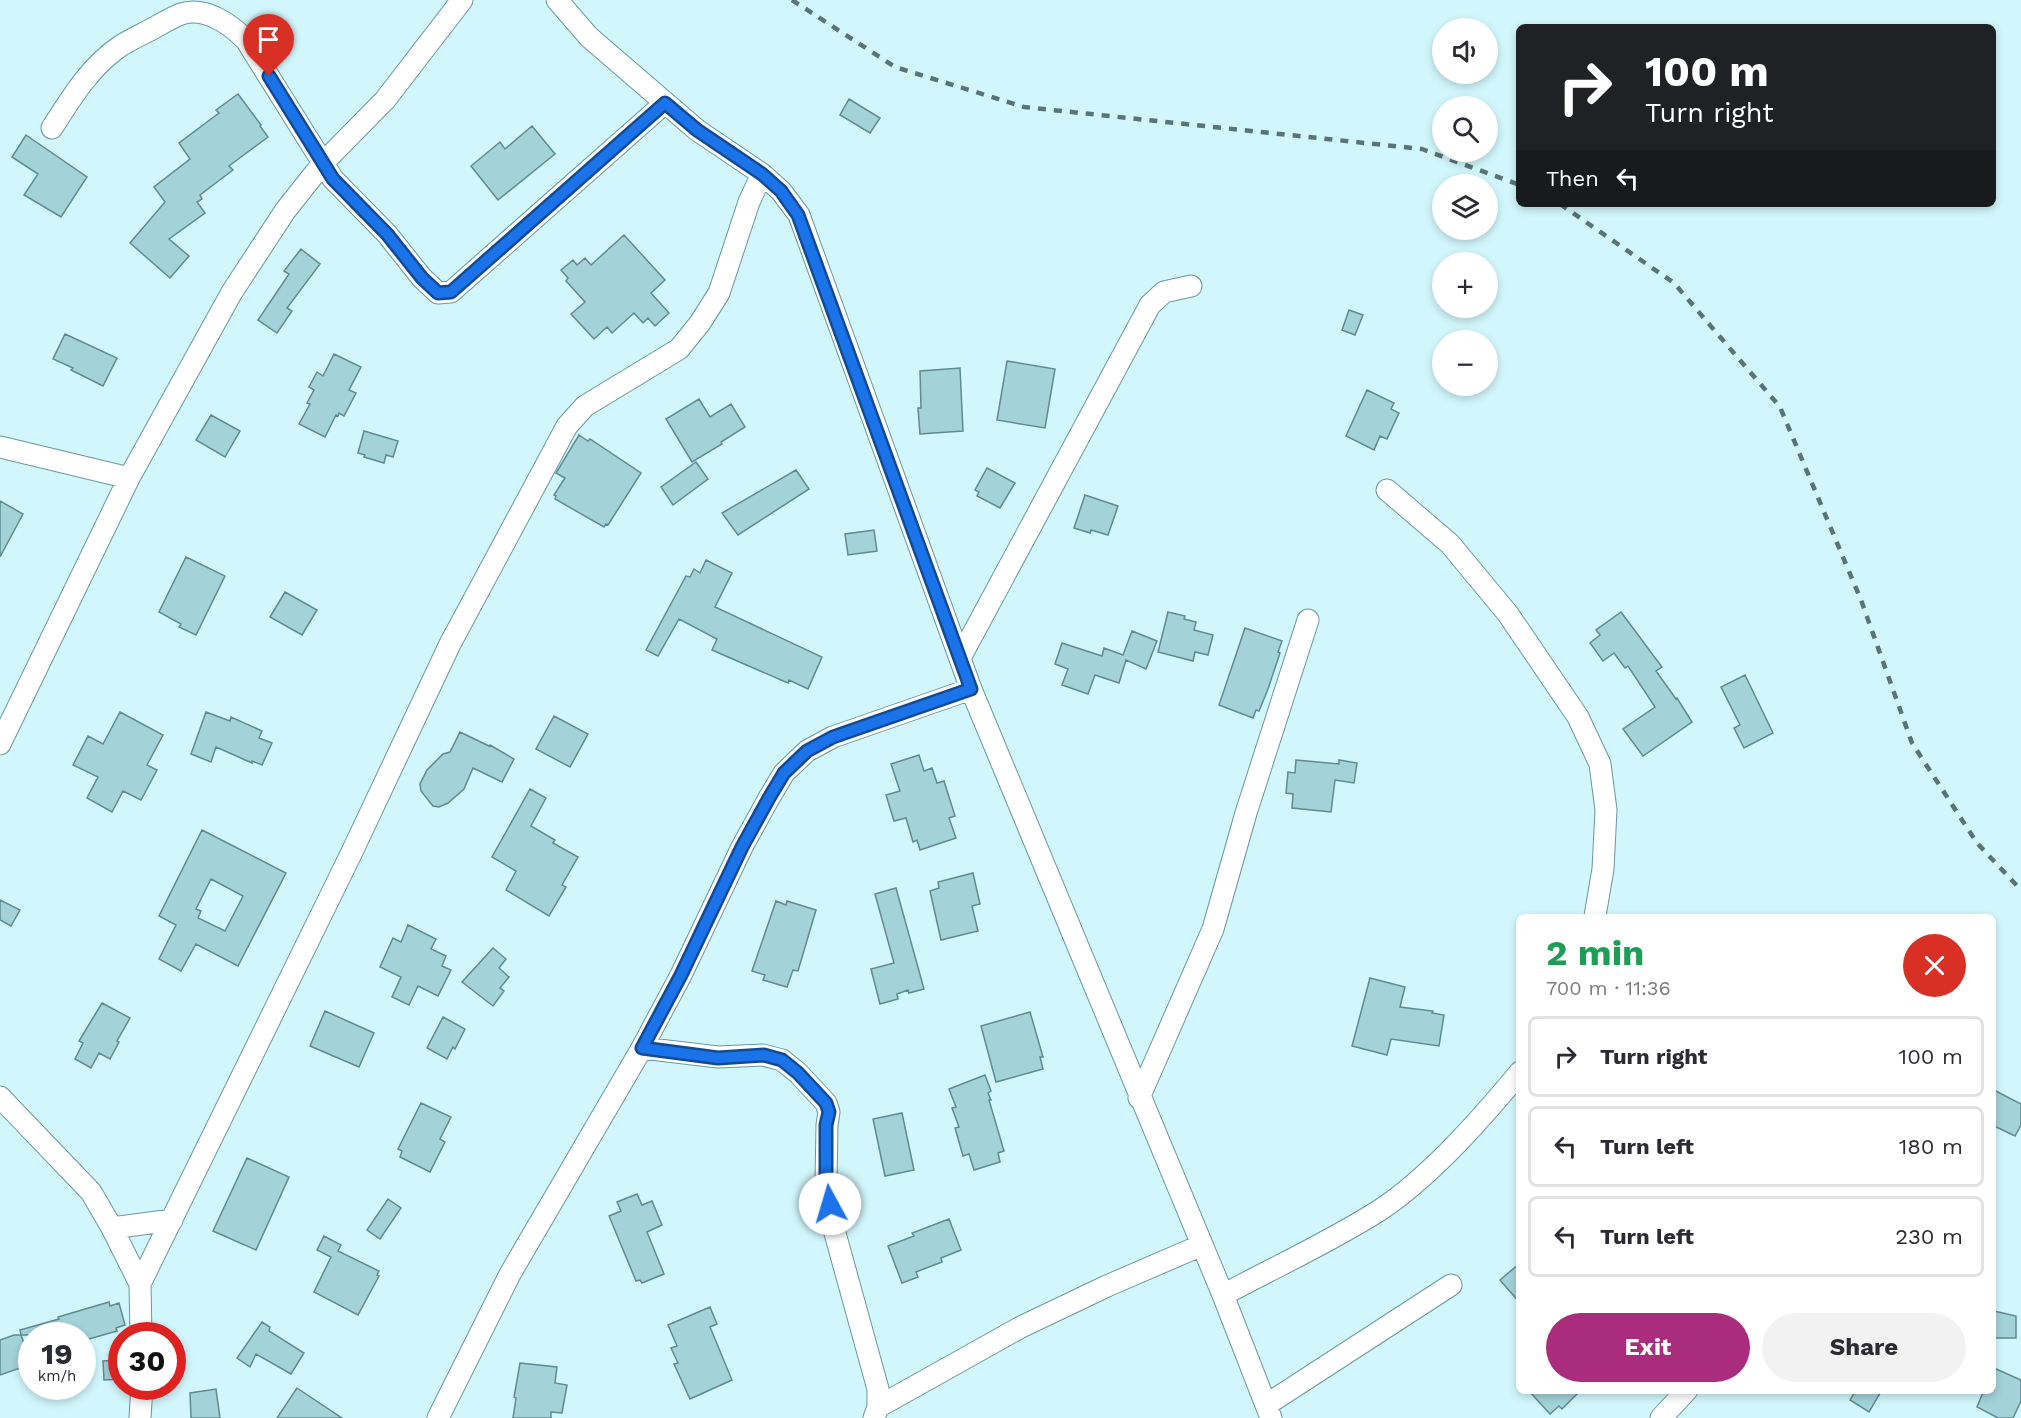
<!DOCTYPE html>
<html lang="en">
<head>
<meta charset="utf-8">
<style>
	:root { --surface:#fff; --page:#f2f2f3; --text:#2b2b33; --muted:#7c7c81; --line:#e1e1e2; --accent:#aa2d7d }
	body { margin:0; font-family:"Work Sans",sans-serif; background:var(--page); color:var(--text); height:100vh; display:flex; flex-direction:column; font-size:22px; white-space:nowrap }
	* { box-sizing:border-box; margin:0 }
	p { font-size:20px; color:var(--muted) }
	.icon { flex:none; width:33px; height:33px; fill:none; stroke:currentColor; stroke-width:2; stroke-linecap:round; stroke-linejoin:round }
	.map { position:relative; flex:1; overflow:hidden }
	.panel { position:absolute; left:1516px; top:914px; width:480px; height:480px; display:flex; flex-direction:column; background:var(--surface); border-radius:9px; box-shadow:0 3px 9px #0003 }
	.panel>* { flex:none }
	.hud { position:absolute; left:1516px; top:24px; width:480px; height:183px; border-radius:9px; box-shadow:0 3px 9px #0003; background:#202124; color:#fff; overflow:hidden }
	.controls { position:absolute; left:1432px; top:18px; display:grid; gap:12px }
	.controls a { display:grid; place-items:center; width:66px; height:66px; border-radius:50%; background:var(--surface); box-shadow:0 3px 9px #0003; font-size:30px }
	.speed { position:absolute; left:18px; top:1322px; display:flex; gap:12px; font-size:30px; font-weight:700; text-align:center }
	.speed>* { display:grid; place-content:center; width:78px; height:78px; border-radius:50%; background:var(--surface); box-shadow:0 3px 9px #0003; line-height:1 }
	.speed small { font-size:15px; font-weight:400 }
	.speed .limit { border:9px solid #d22; background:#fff; color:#111 }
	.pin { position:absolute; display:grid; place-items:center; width:51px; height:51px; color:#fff; margin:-62px -26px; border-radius:50% 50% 50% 0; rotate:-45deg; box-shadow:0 0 6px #0007 }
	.pin .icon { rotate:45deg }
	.me { position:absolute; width:66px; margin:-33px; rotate:354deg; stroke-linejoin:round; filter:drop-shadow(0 0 4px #0008) }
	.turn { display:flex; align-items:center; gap:21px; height:126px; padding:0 30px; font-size:27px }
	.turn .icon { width:78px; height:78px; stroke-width:2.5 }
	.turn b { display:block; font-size:42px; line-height:51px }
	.then { display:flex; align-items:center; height:57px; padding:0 30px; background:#0003; gap:12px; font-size:22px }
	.round { display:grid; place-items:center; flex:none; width:63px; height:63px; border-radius:32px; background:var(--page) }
	.overview { display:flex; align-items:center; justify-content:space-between; height:102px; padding:0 30px }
	h1 { font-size:36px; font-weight:700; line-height:45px; color:#1e9e55 }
	.button { display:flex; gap:12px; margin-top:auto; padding:12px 30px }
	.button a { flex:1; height:69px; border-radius:36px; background:var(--accent); color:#fff; font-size:24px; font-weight:700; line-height:69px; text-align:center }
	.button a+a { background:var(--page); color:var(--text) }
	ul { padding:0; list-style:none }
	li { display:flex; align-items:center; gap:18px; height:81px; margin:0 12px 9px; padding:0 18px; border:3px solid var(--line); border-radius:9px }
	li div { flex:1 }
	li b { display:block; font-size:22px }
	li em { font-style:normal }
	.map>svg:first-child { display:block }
	.building { fill:#a3d2d9; stroke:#5e8b92; stroke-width:1.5; fill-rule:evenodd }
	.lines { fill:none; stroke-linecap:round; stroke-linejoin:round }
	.street-casing { stroke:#6a979e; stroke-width:23 }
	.street { stroke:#fff; stroke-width:21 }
	.rail { stroke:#597377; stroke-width:4.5; stroke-dasharray:8 8; stroke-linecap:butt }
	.route-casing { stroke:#114b97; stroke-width:15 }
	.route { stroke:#1a73e8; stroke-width:10 }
</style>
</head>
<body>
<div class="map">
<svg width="2021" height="1418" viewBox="0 0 2021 1418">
	<rect width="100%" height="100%" fill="#d1f7fd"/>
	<path class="building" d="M238,94L261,125L260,126L268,137L229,166L233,170L200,195L202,199L197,202L205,213L169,239L189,256L170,278L130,243L165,202L154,187L190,159L179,143L219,113L216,110Z
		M849,99L880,118L870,133L840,115Z
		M532,126L555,154L498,200L471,166L500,142L505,149Z
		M26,135L87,177L61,217L24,195L38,174L12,157Z
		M624,235L665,280L651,293L669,313L655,326L648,318L643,323L634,313L612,333L607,327L594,339L571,314L585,302L566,281L568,278L561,270L573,260L577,265L585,258L591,265Z
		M301,249L320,264L287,308L292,311L277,333L258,320L289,274L284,271Z
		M1349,310L1363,315L1355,335L1342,330Z
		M65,334L117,358L103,386L71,370L73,368L53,359Z
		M334,354L361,367L349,390L356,393L344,416L339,413L338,416L336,415L325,437L299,424L310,404L307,403L314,390L309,387L317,372L323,376Z
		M1007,361L1055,369L1045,428L997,420Z
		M960,368L963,431L920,434L918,408H921L920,371Z
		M1367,390L1394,403L1391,409L1399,413L1387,439L1380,436L1374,450L1346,436Z
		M699,399L710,417L731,404L745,427L721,442L722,444L692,462L666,419Z
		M211,415L240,431L225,457L196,440Z
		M364,431L398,441L393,457L386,455L384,463L364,457L365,455L358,453Z
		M579,435L588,441L590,439L641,473L608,525L606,524L604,527L555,499L556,496L554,495L565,478L556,473Z
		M696,462L708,479L673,505L661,487Z
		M987,468L1015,483L1000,508L977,496L979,492L975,490Z
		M796,470L809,489L738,535L722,513Z
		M1085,495L1118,506L1108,535L1091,530L1090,533L1074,528Z
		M0,501L23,514L0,557Z
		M874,530L877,551L848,555L845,534Z
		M186,557L225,576L196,635L179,627L181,624L159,612Z
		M706,560L732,573L715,607L822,657L808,689L789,680L788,683L712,650L717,639L679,619L658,656L646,650L686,576L690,577L694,569L700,573Z
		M285,592L317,610L302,635L270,617Z
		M1168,612L1185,616L1184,619L1196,622L1194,630L1213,635L1208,655L1195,652L1193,661L1158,652Z
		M1621,612L1662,667L1656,671L1676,699L1677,698L1692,722L1643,756L1623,729L1655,707L1628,666L1625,668L1614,653L1603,661L1590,643L1600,635L1596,630Z
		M1245,628L1282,641L1278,652L1280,653L1268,689L1259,711L1256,710L1253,718L1219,705Z
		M1132,631L1157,641L1146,669L1126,660L1119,683L1095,675L1088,694L1062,685L1068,669L1055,664L1062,643L1102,656L1104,648L1123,655Z
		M1745,675L1773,733L1744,748L1734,728L1740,725L1721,687Z
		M120,712L163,735L147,765L157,770L141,800L123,791L112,812L87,798L98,777L73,765L88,736L103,744Z
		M206,712L230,721L231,717L262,731L259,738L272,743L262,765L252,761V763L216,747L211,762L191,754Z
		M554,716L588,734L570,767L536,749Z
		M460,732L489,746L490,745L514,759L502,782L473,768L464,789L448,803L439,807L433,806L421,791L420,784L427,770L443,754L450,752Z
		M919,755L924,771L932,768L937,783L944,781L955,816L949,818L956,838L920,850L917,840L913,842L906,818L894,821L886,795L900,791L891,764Z
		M1296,760L1339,764V760L1357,763L1354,783L1335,780L1331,812L1292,808L1293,794L1286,793L1288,772L1295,773Z
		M530,789L546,798L531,826L555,840L553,843L578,857L562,885L566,887L549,916L506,890L516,871L492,857Z
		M202,830L286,873L238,966L196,944L181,971L159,959L176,925L159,916ZM211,879L243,896L225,931L198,918L201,911L196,909Z
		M973,873L980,904L972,906L978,931L941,940L930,891L939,888L938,882Z
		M896,888L924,989L909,993L908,990L897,994L898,999L880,1004L871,969L894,963L875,894Z
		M0,900L20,910L11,926L0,920Z
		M776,901L786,905L787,901L816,910L798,971L793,970L787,987L763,980L765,975L752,971Z
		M408,925L436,939L431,949L446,956L442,966L451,970L438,996L418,986L409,1005L392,997L401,977L380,967L393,938L401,942Z
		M493,948L506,959L499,968L509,977L500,988L504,991L493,1006L462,982Z
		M1370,978L1405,987L1400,1007L1433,1011L1432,1013L1444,1015L1439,1046L1391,1039L1387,1055L1352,1046Z
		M102,1003L130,1018L117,1041L119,1042L110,1059L99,1053L91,1068L75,1059L83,1043L79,1041Z
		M325,1011L374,1033L359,1067L310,1046Z
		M1030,1012L1043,1057H1040L1043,1069L996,1082L981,1026Z
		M443,1017L465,1029L455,1049L453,1047L447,1059L427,1048Z
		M985,1075L991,1091L988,1093L991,1100H989L1004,1151L998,1153L1000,1162L974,1170L969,1154L963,1156L955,1128L959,1127L952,1108L956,1107L949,1089Z
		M1994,1090L2021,1104V1125L2015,1136L1994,1126Z
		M421,1103L451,1117L440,1139L445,1142L430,1172L400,1157L402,1151L398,1149Z
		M902,1113L914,1170L885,1176L873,1119Z
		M247,1158L289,1177L256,1250L213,1231Z
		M637,1194L642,1205L652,1201L662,1225L647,1232L664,1274L642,1283L640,1280L636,1281L609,1216L621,1211L617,1202Z
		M388,1199L401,1208L380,1239L367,1230Z
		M949,1219L961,1250L941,1258L942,1262L916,1272L918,1277L902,1283L888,1246L914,1236L912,1233Z
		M324,1236L341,1245L338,1251L379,1271L377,1275L379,1276L358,1315L314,1292L331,1257L317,1250Z
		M1520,1263V1303L1500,1280Z
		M109,1302L110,1306L119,1303L125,1325L116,1328L117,1331L82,1341V1335H21L20,1330L59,1319L58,1317Z
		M710,1307L717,1324L710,1327L732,1380L690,1399L674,1364L678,1363L671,1348L677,1346L668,1325Z
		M1994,1311L2016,1316V1338H1994Z
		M262,1322L270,1327L269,1331L304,1353L291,1374L256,1354L250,1367L237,1358Z
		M14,1335H21L29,1357L21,1359L23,1367L0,1375V1340Z
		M122,1360V1379L104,1380L103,1361Z
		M520,1363L557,1367L555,1383L567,1385L562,1413L551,1412V1418H513L516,1398L514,1397Z
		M1994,1368L2021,1380V1401L2013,1418H1998L1977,1407L1984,1390H1994Z
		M297,1388L342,1418H277Z
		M216,1389L220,1418H191L190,1393Z
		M1528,1390H1581L1562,1409L1559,1406L1550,1414Z
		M1856,1390H1882L1869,1412L1850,1400Z"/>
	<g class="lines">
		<defs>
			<path id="street" d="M557,0L589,37L697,130L762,174L781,191L799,215L971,689L1223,1295L1271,1418
				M52,128C72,97 89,68 119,47C129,40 141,35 152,29C161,24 171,18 181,14C205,6 230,24 246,40L333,179L387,234L422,278L438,293L451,292L665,103
				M0,447L129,478
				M1387,490L1450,544L1508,614L1578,717L1600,764L1606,810L1603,869L1595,916
				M960,658L1150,305L1164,292L1191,286
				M0,744L129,478L232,292L285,211L323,163L385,100L462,0
				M642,1048L718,1057L763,1055L782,1060L798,1073L826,1103L829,1112L827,1125L826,1182L833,1226L878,1389V1407L874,1418
				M0,1097L91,1192L112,1228L140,1284L141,1335
				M1139,1098L1213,929L1246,813L1308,620
				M112,1228L172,1220
				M140,1284L351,854L450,644L567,426L585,406L679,349L700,323L719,293L749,202L762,174
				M1223,1295C1275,1267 1330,1242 1380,1210C1430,1177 1481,1119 1520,1072
				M1266,1405L1451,1285
				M878,1407L1021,1327L1107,1286L1202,1245
				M140,1418L142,1386
				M438,1418L510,1274L642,1048L681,975L742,847L769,798L784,773L807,751L833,737L971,689
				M1661,1418L1687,1390"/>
		</defs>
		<use href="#street" class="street-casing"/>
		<use href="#street" class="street"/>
		<path class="rail" d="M792,0L895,67L1024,107L1422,149L1520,185
			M1560,204L1674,283L1780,407L1861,600L1912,743L1977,843L2021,890"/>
	</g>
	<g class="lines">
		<defs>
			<path id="route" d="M269,76L333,179L387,234L422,278L438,293L451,292L665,103L697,130L762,174L781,191L798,215L971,689L833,737L807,751L784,773L769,798L742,847L681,975L642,1048L718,1058L764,1055L782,1060L798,1073L826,1103L829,1112L826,1125V1182L830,1204"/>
		</defs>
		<use href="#route" class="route-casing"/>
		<use href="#route" class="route"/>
	</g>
</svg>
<div class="controls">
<a><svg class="icon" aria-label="sound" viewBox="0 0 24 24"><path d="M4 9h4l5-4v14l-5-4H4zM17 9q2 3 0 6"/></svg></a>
<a><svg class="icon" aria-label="search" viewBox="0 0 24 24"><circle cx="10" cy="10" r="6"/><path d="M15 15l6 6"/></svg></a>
<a><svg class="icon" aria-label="layers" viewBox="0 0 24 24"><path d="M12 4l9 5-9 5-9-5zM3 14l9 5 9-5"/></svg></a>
<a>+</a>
<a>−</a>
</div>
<div class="speed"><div>19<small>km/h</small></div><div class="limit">30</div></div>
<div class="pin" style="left:269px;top:76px;background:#d93025"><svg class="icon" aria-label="arrive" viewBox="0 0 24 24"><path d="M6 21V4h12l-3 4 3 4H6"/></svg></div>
<svg class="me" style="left:830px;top:1204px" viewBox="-20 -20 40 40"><circle r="19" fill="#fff"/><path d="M0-13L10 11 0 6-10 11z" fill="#1a73e8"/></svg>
<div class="hud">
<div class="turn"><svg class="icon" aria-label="right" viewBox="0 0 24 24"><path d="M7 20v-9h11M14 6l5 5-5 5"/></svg><div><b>100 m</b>Turn right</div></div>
<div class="then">Then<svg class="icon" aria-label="left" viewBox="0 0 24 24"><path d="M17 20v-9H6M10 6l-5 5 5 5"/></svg></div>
</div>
<section class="panel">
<div class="overview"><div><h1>2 min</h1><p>700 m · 11:36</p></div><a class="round" style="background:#d93025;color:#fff"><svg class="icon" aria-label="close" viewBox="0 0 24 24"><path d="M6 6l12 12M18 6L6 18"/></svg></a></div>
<ul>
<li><svg class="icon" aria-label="right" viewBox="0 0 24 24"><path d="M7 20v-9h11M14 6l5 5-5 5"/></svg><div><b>Turn right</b></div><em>100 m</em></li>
<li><svg class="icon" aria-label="left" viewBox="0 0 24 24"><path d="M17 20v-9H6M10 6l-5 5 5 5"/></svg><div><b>Turn left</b></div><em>180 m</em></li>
<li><svg class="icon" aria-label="left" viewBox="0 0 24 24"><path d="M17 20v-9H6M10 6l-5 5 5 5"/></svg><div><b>Turn left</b></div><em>230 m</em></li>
</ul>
<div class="button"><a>Exit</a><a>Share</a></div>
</section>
</div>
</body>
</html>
